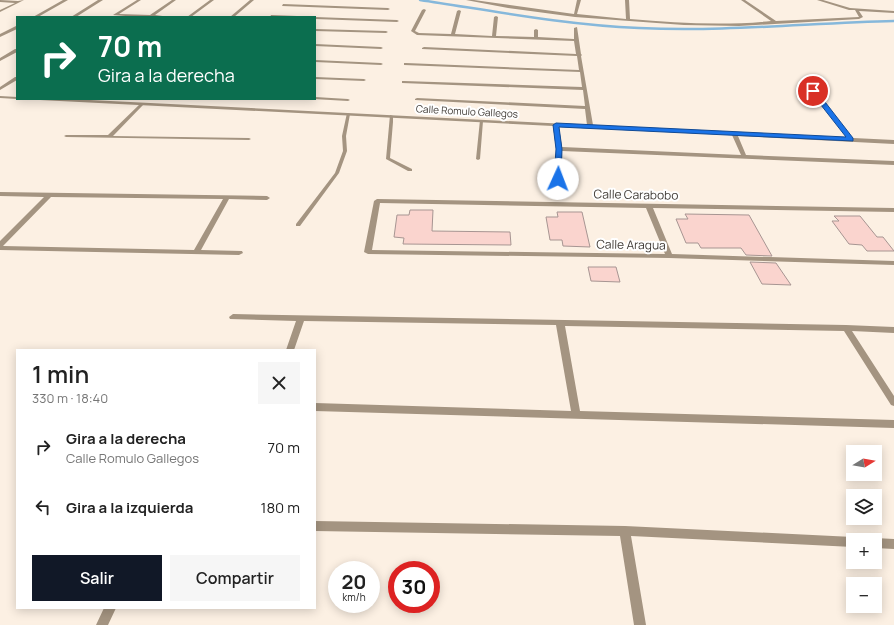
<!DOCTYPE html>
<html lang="es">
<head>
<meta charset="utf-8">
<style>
	:root { --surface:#fff; --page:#f6f6f6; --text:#222; --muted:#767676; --accent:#111827 }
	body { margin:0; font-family:Manrope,sans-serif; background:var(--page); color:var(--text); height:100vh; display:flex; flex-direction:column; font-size:15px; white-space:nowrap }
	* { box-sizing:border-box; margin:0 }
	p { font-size:13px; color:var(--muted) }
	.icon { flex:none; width:22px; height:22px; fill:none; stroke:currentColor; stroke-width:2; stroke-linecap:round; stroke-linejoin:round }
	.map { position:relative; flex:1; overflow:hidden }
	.details { position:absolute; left:16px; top:349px; width:300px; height:260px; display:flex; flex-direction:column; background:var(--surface); border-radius:0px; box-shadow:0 2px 10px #0003 }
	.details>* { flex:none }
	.guide { position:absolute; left:16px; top:16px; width:300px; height:84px; border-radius:0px; box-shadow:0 2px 10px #0003; background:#0b6e4f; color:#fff; overflow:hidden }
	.needle { width:26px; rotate:79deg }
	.controls { position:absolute; left:846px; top:445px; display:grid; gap:8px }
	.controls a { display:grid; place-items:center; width:36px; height:36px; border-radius:0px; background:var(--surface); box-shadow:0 2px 10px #0003; font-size:20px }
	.speed { position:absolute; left:328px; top:561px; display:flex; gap:8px; font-size:20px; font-weight:700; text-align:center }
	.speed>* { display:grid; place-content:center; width:52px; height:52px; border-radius:50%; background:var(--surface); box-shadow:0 2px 10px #0003; line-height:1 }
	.speed small { font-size:10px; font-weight:400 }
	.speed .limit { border:6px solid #d22; background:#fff; color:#111 }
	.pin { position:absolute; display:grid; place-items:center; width:34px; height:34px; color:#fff; margin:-17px; border:2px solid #fff; border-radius:50%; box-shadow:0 1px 4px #0007 }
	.me { position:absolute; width:44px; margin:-22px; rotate:2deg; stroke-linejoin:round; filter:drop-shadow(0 0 3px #0008) }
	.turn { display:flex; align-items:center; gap:14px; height:84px; padding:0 16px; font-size:18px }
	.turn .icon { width:52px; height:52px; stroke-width:2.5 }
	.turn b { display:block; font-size:28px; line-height:34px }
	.round { display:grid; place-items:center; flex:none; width:42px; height:42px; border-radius:0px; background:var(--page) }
	.headline { display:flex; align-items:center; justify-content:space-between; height:68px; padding:0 16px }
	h1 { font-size:24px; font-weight:600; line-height:30px }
	.button { display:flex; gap:8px; margin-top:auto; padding:8px 16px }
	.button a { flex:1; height:46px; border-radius:0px; background:var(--accent); color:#fff; font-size:16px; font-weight:600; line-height:46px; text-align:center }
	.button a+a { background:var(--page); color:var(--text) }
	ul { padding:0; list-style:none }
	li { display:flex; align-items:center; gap:12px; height:60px; padding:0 16px }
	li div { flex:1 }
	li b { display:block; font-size:15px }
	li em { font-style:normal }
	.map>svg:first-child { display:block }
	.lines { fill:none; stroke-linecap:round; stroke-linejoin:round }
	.stream { stroke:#86b8db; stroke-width:2.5 }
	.building { fill:#fad4ce; stroke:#a79592 }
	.lane { fill:#a49481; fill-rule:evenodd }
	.street { fill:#a49481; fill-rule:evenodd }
	.route { fill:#1a73e8; stroke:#114b97 }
	.labels { text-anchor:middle; stroke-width:4; stroke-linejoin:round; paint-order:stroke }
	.far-street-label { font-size:10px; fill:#3f3a35; stroke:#fff }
	.street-label { font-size:12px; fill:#3f3a35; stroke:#fff }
</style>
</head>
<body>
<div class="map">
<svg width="894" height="625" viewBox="0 0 894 625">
	<rect width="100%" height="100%" fill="#fcf0e3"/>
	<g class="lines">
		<path class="stream" d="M420,0C493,11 566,25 639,28C724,32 809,23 894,21"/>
	</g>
	<path class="building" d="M410,210H433L432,231L510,232L511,245L403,244L404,238L394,237L397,215H409Z
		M557,212H582L590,247L563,246L562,240H550L546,217H558Z
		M685,214L749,215L772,256L746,255L741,248H701L698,243H686L676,219H688Z
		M834,216H860L877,237H883L894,251H867L862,245L849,244L832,221H839Z
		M750,262L776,263L791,285L762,284Z
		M588,267H616L620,282L591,281Z"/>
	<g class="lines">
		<path class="lane" d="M0,0L18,1L24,0L0,12V10L15,3L0,2Z
			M804,79H806L851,138V140H849L804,81Z
			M141,103L144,104L113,136L249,138L251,139L249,140L66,137L64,136L66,135H108Z
			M347,113L350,114L346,136L347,151L339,173L300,226H296V224L335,173L343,151L342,136Z
			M390,115L393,116V122L390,158L412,169V171H408L386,159Z
			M480,120L483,121L480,159L478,160L476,159Z"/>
		<path class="street" d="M63,0H68L38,17H33Z
			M98,0H103L76,17H71Z
			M137,0H141L119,14L150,15L172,0H176L155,15L170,17H138L113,15Z
			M210,0H214L191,17H187Z
			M250,0H254L234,17H230Z
			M466,0H474L574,14L577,0H581L577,14L626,19L625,0H629L630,19C677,23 724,26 771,21L741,0H745L776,21L859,17L855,10H849L817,0H823L850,8L894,11V13L859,11L863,17L859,19L739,26L684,25L575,17L508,8Z
			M283,4L388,8L390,9L388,10L282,6Z
			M424,9L426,10L415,31L419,33L451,34L457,11L459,10L461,11L455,34L492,36L494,17L496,16L498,17L496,36L534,37V30L536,29L538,30V37L574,39V28L577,27L581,54L582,55L581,56L593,125L894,140V144L738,136L746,155L894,161V165L562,151L561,179L558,181L555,179L556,149L553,126L40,100L38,99H70L587,125L585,109L415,100V99L417,98L585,106L583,90L402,83V81H404L582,87L580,72L404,65V63H406L579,70L577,56L422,49V48L424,47L576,54L574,41L417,35L411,31L422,10ZM559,127L732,135L741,155L562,147Z
			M271,15L297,16L299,17H270Z
			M314,17H315L397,20L399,21L397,22L315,19Z
			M16,26H17V29L0,37V34Z
			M315,29L386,31L388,32L386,33L315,31Z
			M315,44L381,47L383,48L381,49L315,46Z
			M15,49H17V52L0,61V58Z
			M315,60L381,63L383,64L381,65L315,62Z
			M15,77H17V80L0,90V87Z
			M315,77L364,79L366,80L364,81L315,79Z
			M0,96L17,97V99H19H17L0,98Z
			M315,97L348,99L350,100L348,101L313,99H315Z
			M0,192L267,196L270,198L267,200L229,199L201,250L242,251L243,253L239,255L0,250V241L44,197L0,196ZM51,197L223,199L194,250L3,246Z
			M377,199L894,208V212L653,208L672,254L894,261V265L669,258L368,254L364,252L374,201ZM380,203L646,208L665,254L372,250Z
			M233,314L846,325L894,327V333L852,331L894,396V406L891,405L844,331L565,326L580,411L894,420V428L315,411V403L571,411L556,325L304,321L294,350H286L296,321L230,319L229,317Z
			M315,521L625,526L853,537L858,540H853V547L631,536L646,625H634L620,536L315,531Z
			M875,538L894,539V549L875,548V540H871Z
			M104,608H116L108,625H96Z"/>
	</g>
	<path class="route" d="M813,89H815L853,138V141L559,127L562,149L561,179L558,181L554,179L556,149L553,125L556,123L846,137L810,91Z"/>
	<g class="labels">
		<g class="far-street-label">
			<text transform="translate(467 111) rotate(3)" y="4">Calle Romulo Gallegos</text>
		</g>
		<g class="street-label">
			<text transform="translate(636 195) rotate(1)" y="4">Calle Carabobo</text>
			<text transform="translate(631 245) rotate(1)" y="4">Calle Aragua</text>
		</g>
	</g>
</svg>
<div class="controls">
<a><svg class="needle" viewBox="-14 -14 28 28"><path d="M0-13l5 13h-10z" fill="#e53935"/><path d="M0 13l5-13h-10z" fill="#767676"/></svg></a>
<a><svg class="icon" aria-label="layers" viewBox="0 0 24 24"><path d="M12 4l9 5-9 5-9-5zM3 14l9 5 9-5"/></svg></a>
<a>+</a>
<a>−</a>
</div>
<div class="speed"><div>20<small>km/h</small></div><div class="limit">30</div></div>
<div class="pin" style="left:813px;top:91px;background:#d93025"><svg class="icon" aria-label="arrive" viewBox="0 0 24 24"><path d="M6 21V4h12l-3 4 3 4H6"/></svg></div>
<svg class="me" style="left:558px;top:179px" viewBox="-20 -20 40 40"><circle r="19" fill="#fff"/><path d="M0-13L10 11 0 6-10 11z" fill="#1a73e8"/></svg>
<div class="guide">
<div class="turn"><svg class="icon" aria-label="right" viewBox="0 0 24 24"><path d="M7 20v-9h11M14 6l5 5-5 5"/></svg><div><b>70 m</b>Gira a la derecha</div></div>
</div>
<section class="details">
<div class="headline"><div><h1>1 min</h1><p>330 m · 18:40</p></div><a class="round"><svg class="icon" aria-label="close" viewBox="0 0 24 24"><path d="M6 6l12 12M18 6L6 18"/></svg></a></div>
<ul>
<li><svg class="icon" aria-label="right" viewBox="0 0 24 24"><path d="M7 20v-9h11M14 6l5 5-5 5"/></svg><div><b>Gira a la derecha</b><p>Calle Romulo Gallegos</p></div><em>70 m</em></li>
<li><svg class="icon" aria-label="left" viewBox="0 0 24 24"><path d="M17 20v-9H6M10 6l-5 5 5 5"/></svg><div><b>Gira a la izquierda</b></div><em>180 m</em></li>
</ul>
<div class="button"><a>Salir</a><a>Compartir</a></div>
</section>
</div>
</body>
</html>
